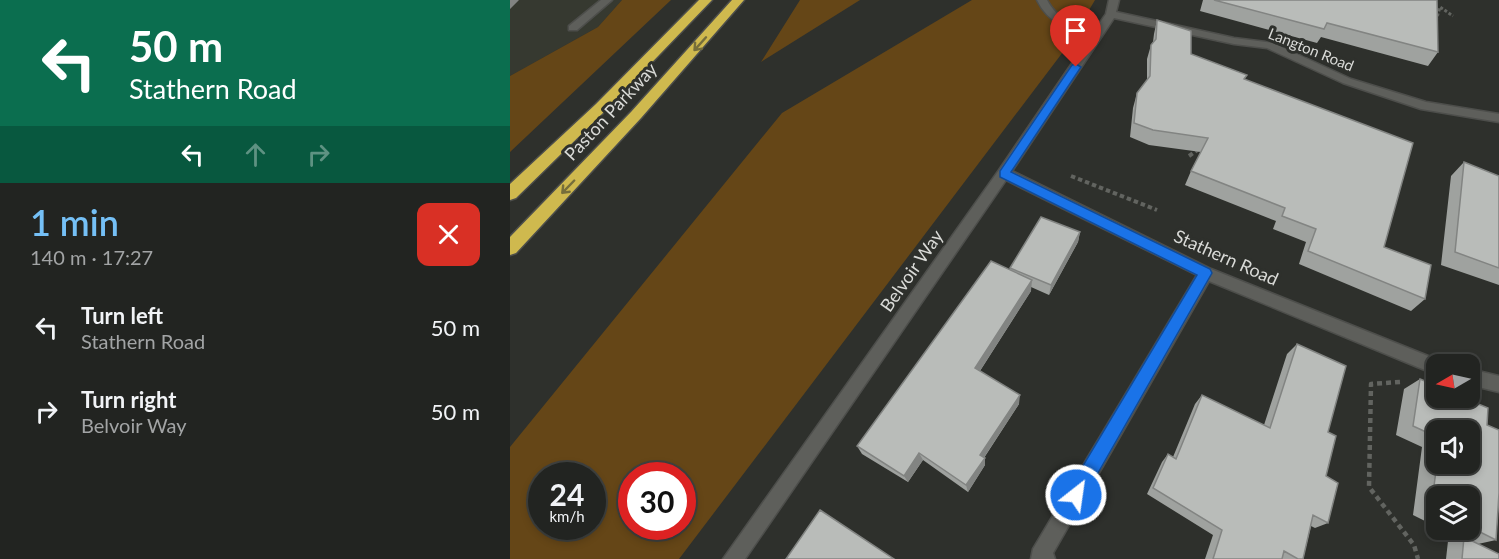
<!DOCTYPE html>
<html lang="en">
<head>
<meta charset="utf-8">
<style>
	:root { --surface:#222421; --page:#2e302e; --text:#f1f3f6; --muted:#a2a4a5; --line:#3f413f; --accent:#75c0f6 }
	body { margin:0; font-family:Lato,sans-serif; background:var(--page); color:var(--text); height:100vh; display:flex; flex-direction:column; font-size:22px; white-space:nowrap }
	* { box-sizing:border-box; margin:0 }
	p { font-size:20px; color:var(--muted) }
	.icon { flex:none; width:33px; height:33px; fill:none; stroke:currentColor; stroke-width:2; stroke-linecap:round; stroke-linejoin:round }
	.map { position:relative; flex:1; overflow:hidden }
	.sheet { display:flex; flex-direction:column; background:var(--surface); width:510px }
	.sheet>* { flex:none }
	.guide { background:#0b6e4f; color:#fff; overflow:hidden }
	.needle { width:39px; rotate:261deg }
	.fabs { position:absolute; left:916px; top:354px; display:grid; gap:12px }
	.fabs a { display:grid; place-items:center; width:54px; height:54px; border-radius:12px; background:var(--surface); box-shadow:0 3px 9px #0003,0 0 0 2px var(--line); font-size:30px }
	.speed { position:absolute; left:18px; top:462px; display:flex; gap:12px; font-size:30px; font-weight:700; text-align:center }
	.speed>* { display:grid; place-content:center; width:78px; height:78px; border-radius:50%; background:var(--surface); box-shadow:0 3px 9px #0003,0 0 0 2px var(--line); line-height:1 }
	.speed small { font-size:15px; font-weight:400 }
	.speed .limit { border:9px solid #d22; background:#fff; color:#111 }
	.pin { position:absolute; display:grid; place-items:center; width:51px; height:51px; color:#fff; margin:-62px -26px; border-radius:50% 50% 50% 0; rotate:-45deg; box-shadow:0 0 6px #0007 }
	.pin .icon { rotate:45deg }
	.me { position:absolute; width:66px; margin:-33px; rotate:30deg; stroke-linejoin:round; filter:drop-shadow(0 0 4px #0008) }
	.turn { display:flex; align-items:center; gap:21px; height:126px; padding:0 30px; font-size:27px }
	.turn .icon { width:78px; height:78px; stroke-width:2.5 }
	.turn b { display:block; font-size:42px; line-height:51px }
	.lanes { display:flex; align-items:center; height:57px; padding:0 30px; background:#0003; justify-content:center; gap:30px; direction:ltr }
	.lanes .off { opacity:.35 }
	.round { display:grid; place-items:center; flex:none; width:63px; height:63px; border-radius:12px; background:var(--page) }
	.headline { display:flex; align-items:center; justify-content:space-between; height:102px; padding:0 30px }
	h1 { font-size:36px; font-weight:600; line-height:45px; color:var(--accent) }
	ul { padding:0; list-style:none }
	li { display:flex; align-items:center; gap:18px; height:84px; padding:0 30px }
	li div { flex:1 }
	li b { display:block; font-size:22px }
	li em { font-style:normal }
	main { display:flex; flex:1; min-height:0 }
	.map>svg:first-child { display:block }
	.built { fill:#363930 }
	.green { fill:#654617; fill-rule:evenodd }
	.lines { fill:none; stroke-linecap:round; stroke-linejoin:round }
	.minor-casing { stroke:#4d4e4b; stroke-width:3 }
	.highway-casing { stroke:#4d4e4b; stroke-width:3 }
	.path-far2 { stroke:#626460; stroke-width:3; stroke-dasharray:3 2; stroke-linecap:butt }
	.path-far1 { stroke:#626460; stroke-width:4; stroke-dasharray:4.5 3; stroke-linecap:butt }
	.path { stroke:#626460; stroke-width:4.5; stroke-dasharray:5 4; stroke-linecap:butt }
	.minor { fill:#5e5f5b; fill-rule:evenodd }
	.highway { fill:#cfb94e; fill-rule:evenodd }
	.wall { fill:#9fa29f; fill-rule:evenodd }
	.shaded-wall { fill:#828482 }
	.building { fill:#b9bcb9; stroke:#828482; stroke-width:1.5 }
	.oneway { stroke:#766e3b }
	.route { fill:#1a73e8; stroke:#114b97; stroke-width:1.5 }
	.labels { text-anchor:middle; stroke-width:6; stroke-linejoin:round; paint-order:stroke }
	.far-street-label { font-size:15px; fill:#d9dad7; stroke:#2e302c }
	.street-label { font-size:18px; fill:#d9dad7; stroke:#2e302c }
</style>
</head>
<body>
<main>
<section class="sheet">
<div class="guide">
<div class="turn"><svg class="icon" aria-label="left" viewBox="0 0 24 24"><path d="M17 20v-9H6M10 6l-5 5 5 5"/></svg><div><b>50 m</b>Stathern Road</div></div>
<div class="lanes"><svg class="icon" aria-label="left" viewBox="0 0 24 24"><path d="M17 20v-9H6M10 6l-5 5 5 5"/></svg><svg class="icon off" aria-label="ahead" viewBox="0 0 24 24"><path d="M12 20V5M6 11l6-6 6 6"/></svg><svg class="icon off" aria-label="right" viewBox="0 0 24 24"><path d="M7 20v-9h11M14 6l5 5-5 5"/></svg></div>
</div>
<div class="headline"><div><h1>1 min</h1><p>140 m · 17:27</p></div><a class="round" style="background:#d93025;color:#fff"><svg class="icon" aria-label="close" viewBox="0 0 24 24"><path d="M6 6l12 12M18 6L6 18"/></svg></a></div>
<ul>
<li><svg class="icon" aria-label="left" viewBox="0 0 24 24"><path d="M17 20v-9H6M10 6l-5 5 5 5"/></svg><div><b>Turn left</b><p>Stathern Road</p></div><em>50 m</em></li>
<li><svg class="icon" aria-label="right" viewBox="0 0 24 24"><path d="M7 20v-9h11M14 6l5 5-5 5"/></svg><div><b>Turn right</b><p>Belvoir Way</p></div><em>50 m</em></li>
</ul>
</section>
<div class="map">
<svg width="989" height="559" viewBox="0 0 989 559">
	<rect width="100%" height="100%" fill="#2e302c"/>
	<path class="built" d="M0,0H112L88,27L0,76Z"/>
	<path class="green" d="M112,0H161L0,152V76L88,27Z
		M290,0H350L251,62Z
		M462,0H585L559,44L169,559H0V447L272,113ZM32,476H82V526H32ZM122,476H172V526H122Z"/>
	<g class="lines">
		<defs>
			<path id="minor" d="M91,0H102L67,30H59V26Z
				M527,0H537C548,21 565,24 586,28L596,14L599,0H609L606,12L724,38L763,43L841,79L916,102L989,114V122L911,109L833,83L757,48L724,44L604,18L502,171L701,269L933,362L934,364H927V375L699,281L543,553L545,559H521L523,549L687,275L496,180L235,559H213L489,170L582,34C557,29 539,24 527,0Z
				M960,369L989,376V392L960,385Z"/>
			<path id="highway" d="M189,0H202L96,110L6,198L0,200V184L86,104Z
				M222,0H234L131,118L6,253L0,255V237L121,112Z"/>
		</defs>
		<use href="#minor" class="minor-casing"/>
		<use href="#highway" class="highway-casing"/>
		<path class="path-far2" d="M926,21L930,7L943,16"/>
		<path class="path-far1" d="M679,156L689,149
			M561,176L647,210"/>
		<path class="path" d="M890,382L861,384L859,487L904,545L908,559"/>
		<use href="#minor" class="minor"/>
		<use href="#highway" class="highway"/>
	</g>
	<path class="wall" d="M693,0H927L928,52L918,66L811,37L807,43L690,11Z
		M647,20L681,54L735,80L874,247L915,299L901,311L789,264L796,242L763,229L766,221L675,185L681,171L691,152L639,145L620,137L623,108L627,93L637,81V59L641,45L643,42L644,34Z
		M954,162L989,176V285L931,265L941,176Z
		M570,232L568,242L539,295L521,287V291L470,371L509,404L474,458L475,465L458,492L413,460L398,482L352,454L347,446L500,270V268Z
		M787,344L818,432L816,476L818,523L805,528L801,526L793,559H695L703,535L637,494L652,462L658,454L663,457L685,404L692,395L754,425L777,354Z
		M910,379L977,425L989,430V501L986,540L968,544L989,559H936L938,541L950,538L933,530H960V496H927V527L903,515L912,447L886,435L894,389ZM927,430L960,464H927Z"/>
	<path class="shaded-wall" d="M0,0H9L0,9Z
		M570,232L568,242L539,295L541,285Z
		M522,280L521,291L466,377L465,368Z
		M510,395L509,404L471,462L470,455Z
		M409,453L413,460L398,482L394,476Z
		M475,458V465L458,492L456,485Z"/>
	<path class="building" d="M704,0H927L928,52L817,23L814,29Z
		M647,20L681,31V54L737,75L734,79L903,143L874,247L921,265L915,299L798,251L806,229L772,216L775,208L681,171L698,138L643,130L624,123L627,93L640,76L641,45L646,39Z
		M954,162L989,176V268L945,252Z
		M531,217L570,232L541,285L500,268Z
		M481,261L522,280L465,368L510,395L470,455L475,458L456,485L409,453L394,476L347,446Z
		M787,344L836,366L818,432L826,436L816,476L828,483L818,523L803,515L793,559H788L774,551L772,559H703L712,530L643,488L658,454L666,459L692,395L760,428Z
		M910,379L927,386V398H954L978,408L977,425L989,430V493L986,540L960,527V496H927V511L921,509L927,463L960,464V430H927V437L903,426Z
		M310,510L384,559H276Z
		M954,537L989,554V559H952Z"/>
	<defs><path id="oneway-shaft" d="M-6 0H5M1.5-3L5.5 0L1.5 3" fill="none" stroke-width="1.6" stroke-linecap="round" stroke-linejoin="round" transform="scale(1.5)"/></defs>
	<g class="oneway">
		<use href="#oneway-shaft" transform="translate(190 44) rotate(132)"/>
		<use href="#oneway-shaft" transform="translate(58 187) rotate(134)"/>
	</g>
	<path class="route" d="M566,64L571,67L501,172L700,269L702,273L572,501L566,504L559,501L557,495L559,489L687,275L490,177V171L562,65Z"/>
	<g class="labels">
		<g class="far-street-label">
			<text transform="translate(801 50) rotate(22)" y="5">Langton Road</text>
		</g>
		<g class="street-label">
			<text transform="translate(101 112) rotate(-47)" y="6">Paston Parkway</text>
			<text transform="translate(716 258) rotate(24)" y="6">Stathern Road</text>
			<text transform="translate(402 271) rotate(-55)" y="6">Belvoir Way</text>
		</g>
	</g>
</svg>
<div class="fabs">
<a><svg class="needle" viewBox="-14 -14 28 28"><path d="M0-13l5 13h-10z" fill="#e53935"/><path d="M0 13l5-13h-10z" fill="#a2a4a5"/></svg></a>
<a><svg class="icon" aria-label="sound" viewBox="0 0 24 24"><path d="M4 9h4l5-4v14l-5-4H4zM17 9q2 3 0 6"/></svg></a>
<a><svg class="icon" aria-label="layers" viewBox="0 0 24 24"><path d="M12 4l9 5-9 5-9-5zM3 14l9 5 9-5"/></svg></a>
</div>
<div class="speed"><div>24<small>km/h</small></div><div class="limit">30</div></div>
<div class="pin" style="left:566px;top:67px;background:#d93025"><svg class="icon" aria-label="arrive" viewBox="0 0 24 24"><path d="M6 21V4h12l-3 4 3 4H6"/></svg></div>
<svg class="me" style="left:566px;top:495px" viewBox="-20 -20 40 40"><circle r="17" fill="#1a73e8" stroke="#fff" stroke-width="3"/><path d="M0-11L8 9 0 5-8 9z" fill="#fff"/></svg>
</div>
</main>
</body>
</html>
